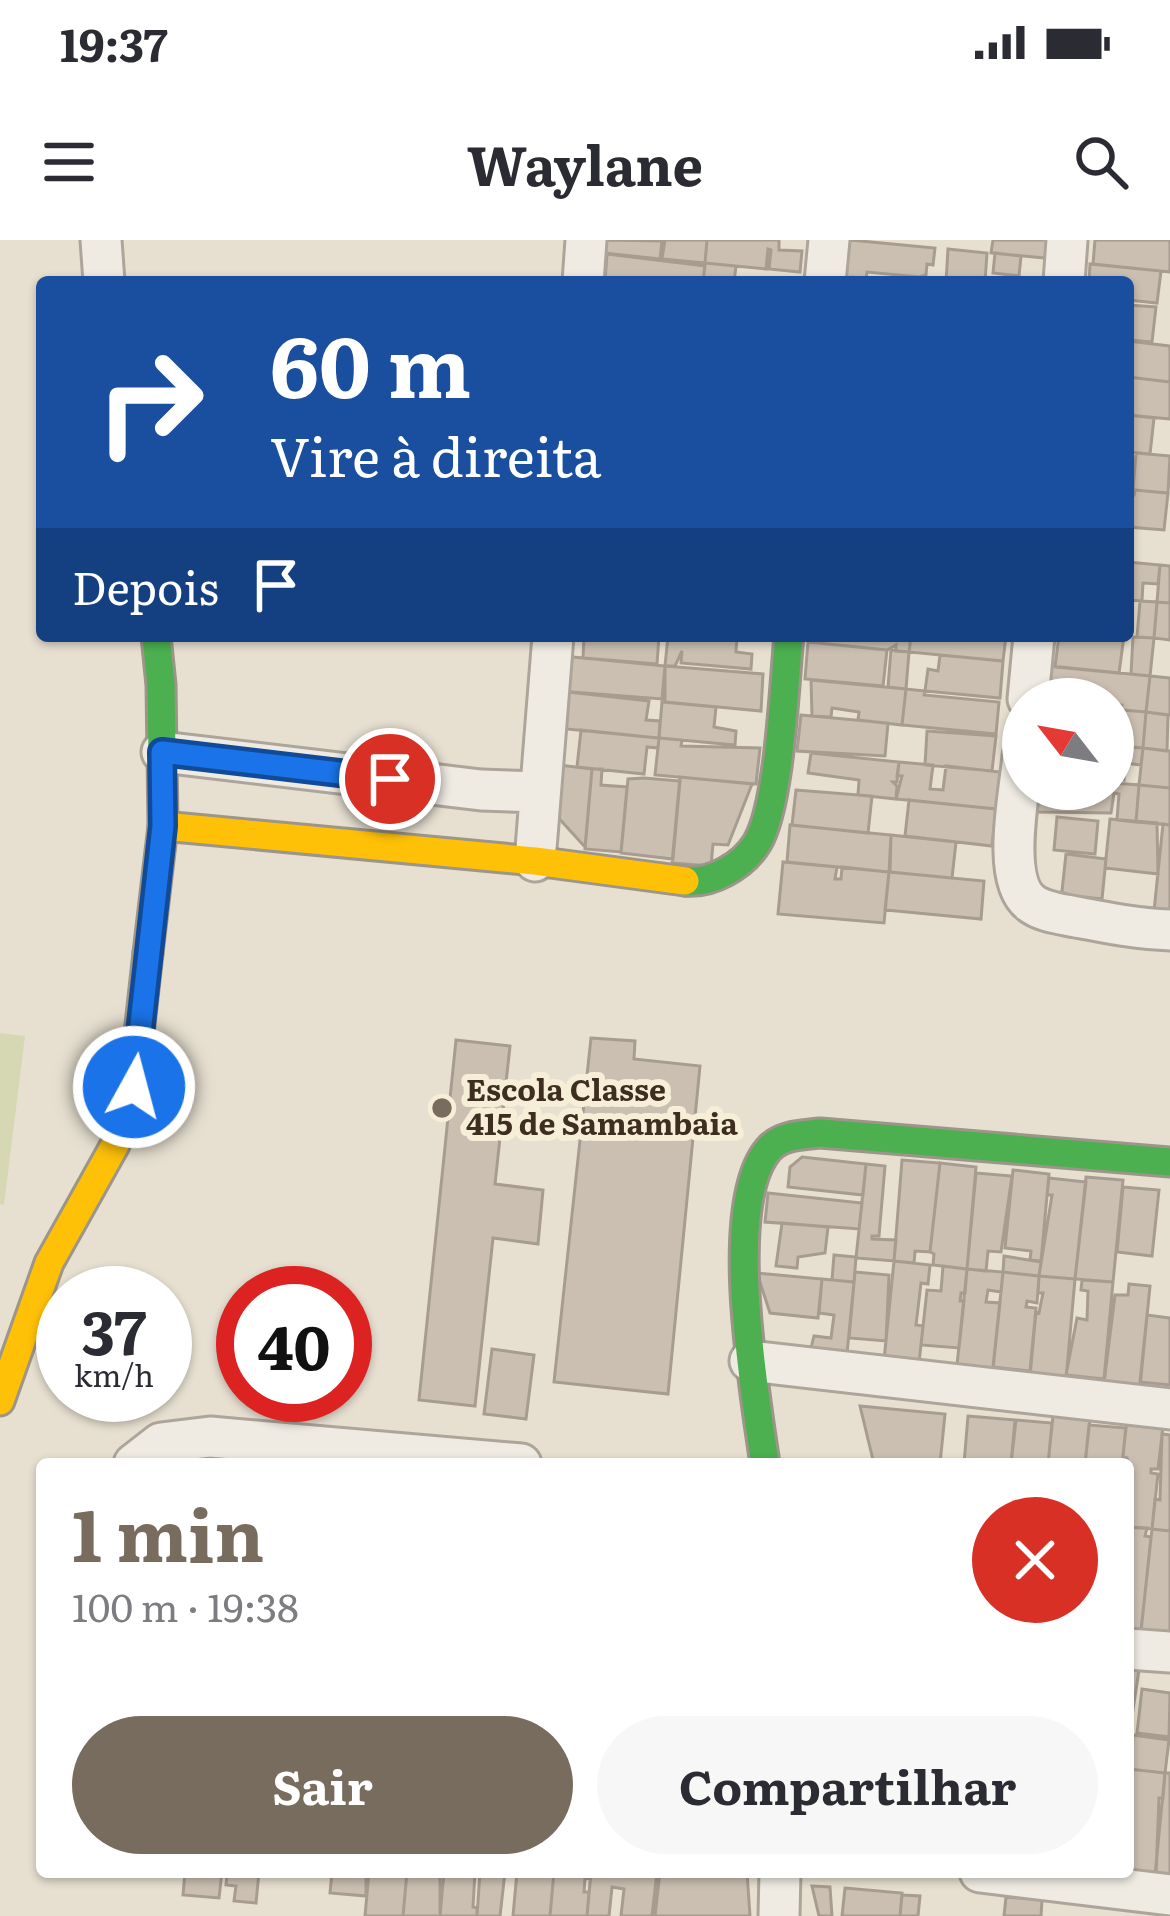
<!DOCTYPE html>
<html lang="pt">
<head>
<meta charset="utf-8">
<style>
	:root { --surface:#fff; --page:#f7f7f7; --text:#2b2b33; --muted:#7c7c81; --accent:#786c5e }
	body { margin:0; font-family:Literata,serif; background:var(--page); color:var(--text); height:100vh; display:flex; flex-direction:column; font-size:45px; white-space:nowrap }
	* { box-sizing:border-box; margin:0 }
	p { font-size:39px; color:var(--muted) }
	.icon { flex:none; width:66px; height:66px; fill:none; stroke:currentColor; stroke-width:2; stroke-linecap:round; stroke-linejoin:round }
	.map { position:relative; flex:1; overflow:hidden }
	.panel { position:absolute; left:36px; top:1218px; width:1098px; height:420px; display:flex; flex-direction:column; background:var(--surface); border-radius:12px; box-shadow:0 3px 9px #0004 }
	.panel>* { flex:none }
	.banner { position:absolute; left:36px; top:36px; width:1098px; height:366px; border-radius:12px; box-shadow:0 3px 9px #0004; background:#1a4fa0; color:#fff; overflow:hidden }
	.needle { width:78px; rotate:301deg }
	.buttons { position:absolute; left:1002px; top:438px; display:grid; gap:24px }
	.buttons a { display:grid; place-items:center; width:132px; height:132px; border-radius:50%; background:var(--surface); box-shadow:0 3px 9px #0004; font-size:60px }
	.speed { position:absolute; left:36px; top:1026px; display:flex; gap:24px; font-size:60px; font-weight:700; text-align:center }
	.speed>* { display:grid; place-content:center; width:156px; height:156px; border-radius:50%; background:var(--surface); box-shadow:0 3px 9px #0004; line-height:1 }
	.speed small { font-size:30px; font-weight:400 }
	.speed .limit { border:18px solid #d22; background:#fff; color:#111 }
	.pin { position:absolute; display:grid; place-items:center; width:102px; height:102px; color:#fff; margin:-51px; border:6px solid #fff; border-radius:50%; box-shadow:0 3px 12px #0007 }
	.me { position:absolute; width:132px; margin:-66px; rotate:7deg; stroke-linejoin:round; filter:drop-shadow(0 0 9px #0008) }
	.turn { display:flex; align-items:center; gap:42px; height:252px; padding:0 36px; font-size:54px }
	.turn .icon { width:156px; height:156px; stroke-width:2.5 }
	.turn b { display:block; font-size:84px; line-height:102px }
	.then { display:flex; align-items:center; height:114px; padding:0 36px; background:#0003; gap:24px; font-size:45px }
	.round { display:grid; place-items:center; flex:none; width:126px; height:126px; border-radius:63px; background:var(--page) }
	.summary { display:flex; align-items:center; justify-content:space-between; height:204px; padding:0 36px }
	h1 { font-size:72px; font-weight:700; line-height:90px; color:var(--accent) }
	.button { display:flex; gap:24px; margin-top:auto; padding:24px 36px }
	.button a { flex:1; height:138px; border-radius:72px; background:var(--accent); color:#fff; font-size:48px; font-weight:700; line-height:138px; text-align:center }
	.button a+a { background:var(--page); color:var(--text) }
	.status { display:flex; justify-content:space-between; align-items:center; height:84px; padding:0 60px; background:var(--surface); direction:ltr }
	.status svg { height:33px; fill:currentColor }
	header { display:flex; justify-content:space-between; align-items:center; height:156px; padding:0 36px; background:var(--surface); font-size:54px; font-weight:700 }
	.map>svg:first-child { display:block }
	.green { fill:#d6d7b3 }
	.building { fill:#cbbfb2; stroke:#a89c90; stroke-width:3 }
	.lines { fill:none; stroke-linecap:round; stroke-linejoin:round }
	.street-casing { stroke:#ada599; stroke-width:45 }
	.fast-casing { stroke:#9c958a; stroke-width:33 }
	.slow-casing { stroke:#9c958a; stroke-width:33 }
	.street { stroke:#efebe3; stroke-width:39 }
	.fast { stroke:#4caf50; stroke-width:27 }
	.slow { stroke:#ffc107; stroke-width:27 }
	.route-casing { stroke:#114b97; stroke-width:30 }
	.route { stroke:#1a73e8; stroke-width:21 }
	.poi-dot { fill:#786c5e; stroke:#f7eed8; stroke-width:4.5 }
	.labels { text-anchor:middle; stroke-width:12; stroke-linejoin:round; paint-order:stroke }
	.poi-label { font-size:30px; font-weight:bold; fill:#3d2e20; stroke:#f7eed8; text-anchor:start }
</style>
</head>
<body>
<div class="status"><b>19:37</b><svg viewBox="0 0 49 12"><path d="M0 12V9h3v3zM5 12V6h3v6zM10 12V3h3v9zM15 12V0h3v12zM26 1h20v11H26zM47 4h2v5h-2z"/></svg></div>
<header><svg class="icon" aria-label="menu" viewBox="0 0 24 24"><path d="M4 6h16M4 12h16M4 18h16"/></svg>Waylane<svg class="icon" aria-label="search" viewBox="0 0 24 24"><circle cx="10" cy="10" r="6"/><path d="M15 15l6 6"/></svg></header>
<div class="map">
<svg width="1170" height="1676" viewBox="0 0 1170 1676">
	<rect width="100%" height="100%" fill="#e7e0d1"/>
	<path class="green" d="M0,793L25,796L4,965L0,964Z"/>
	<path class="building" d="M605,0L662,1L660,19L604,13Z
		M665,0H707L705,23L662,19Z
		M707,0H779V10L802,11L800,32L769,29L771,10L768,9L766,29L705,23Z
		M850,0L935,8L933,25L927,24L926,35L920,37L867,32L866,38L845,37Z
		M993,0H1047L1045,18L991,13Z
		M1095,0H1170V32L1093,24Z
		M948,9L987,13L985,42H946Z
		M995,13L1021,16L1019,36L993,33Z
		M607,14L705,26L703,42H605Z
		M705,23L736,26L734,42H703Z
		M1090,24L1161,31L1157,63L1128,60V42H1089Z
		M1128,65L1156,67L1152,102L1128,100Z
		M1128,101L1170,106V142L1128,137Z
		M1128,137L1170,142V179L1128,175Z
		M1128,175L1154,178L1150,214L1128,212Z
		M1136,213L1170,216L1168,253L1133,250Z
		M1135,250L1168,253L1164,290L1128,287V255H1134Z
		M1128,322L1160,325L1158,344L1143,343L1142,361L1128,360Z
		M1160,325L1170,326V363L1157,362Z
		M1140,361L1157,362L1154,398L1137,397Z
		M1157,362L1170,363V400L1154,398Z
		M584,396H659L657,424L583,418Z
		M668,396H737L736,412L752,414L751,429L681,423L682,411L675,426H665Z
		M809,396H911L909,412L896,411V405L887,410L808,402Z
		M911,396H1006L1003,421L909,412Z
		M1059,396H1124L1119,433L1055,427Z
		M1133,397L1154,398L1150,436L1131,434Z
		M808,402L887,410L883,446L805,439Z
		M891,410L909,412L906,449L888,447Z
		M940,415L1003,421L1000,458L925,451L928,429L938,431Z
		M563,416L665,426L662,459L559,451Z
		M665,426L763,434L761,471L665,462Z
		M1051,426L1150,436L1146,472L1122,470V465L1113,464V459H1048Z
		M1150,436L1170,438V475L1146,472Z
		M811,440L906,449L902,485L858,480L859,472L832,468L831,477L812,476Z
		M906,449L925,451L924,455L999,462L996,494L902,485Z
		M559,451L649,461L646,480L660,481L659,498L556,488Z
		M662,462L716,467L714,487L736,491L735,505L659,498Z
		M1113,469L1146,472L1143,508L1113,506Z
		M1146,472L1168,475L1167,511L1143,508Z
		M801,475L888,483L885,516L797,511Z
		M581,490L659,498L658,508L647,507L644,534L577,527Z
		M927,491L996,496L992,531L925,525Z
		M659,498L682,500L681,506L760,508L756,544L655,535Z
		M1113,506L1143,508L1141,525L1125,523L1124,540L1113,539Z
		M1143,508L1170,511V548L1139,545Z
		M811,513L899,522L897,542H893L897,546L896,559L858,555L859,540L808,533Z
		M899,522L933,525L930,549L943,550L946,526L1000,532L997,569L896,559L902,536H897Z
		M559,525L592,529L585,607L554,573Z
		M592,529H602L601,545L627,547L621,612L585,609Z
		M680,537L752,544L728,605L713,604L711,626L672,623Z
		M644,538L680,541L673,619L621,613L628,539Z
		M1113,543L1139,545L1136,582L1117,580L1119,554L1114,553L1111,573L1036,572L1038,549H1113Z
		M1139,545L1170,548V585L1136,582Z
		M796,550L872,556L868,593L792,585Z
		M909,560L996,569L992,606L905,596Z
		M1057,577L1098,581L1095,614L1054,610Z
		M1110,579L1157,583L1158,634L1105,628Z
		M1163,584L1170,585V672L1154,671Z
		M790,585L891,595L889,632L787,622Z
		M891,595L956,602L952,638L890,632Z
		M1066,614L1106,619L1102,659L1065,655L1062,651Z
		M783,622L837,627L835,639H841L842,627L889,632L884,683L778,674Z
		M889,632L984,641L981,679L885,670Z
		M591,798L635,801L634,819L700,826L668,1154L554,1142Z
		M456,800L510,806L495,944L543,950L538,1004L493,998L475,1166L419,1160Z
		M802,917L866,924L863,955L788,947L790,927Z
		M902,920L940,923L930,1012L915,1011L914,1023L894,1021Z
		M940,923L976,927L967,1029L933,1025L934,1014L930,1012Z
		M866,924L885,926L879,996H872V999L896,1000L894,1021L856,1018Z
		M1013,930L1049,934L1041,1021L1030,1020L1031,1011L1005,1008Z
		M976,933L1012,936L1001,1012L988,1011L986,1031L967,1029Z
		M1086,937L1123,940L1113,1042L1075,1039Z
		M1049,938L1086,942L1075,1039L1039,1036L1052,955H1047Z
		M1123,947L1159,950L1152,1016L1117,1012Z
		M768,953L862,963L859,989L765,982Z
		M782,983L828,987L825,1013L798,1017L797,1028L776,1026Z
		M834,1015L856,1017L854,1042L832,1040Z
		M1004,1016L1041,1022L1039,1036L1003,1032Z
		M894,1021L930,1025L928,1044L921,1043L916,1085L923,1086L919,1123L884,1120Z
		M943,1026L967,1029L965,1053H961L960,1061H964L959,1108L921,1105L927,1050L941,1051Z
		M967,1029L1003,1032L1001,1052L988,1050L986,1062L1000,1063L993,1129L957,1125Z
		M855,1032L889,1035L886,1101L849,1098Z
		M1003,1032L1039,1036L1037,1063L1027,1061L1026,1067L1036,1068L1030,1131L993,1127Z
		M757,1033L822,1039L818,1078L770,1073Z
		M1039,1036L1075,1039L1066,1139L1030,1136L1036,1072L1039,1073L1043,1053H1038Z
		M822,1039L854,1042L847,1114L811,1108L814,1096L831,1098L834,1075L819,1073Z
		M1082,1040L1113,1042L1104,1139L1066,1135L1077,1078L1087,1080L1088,1051L1081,1050Z
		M1129,1044L1150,1046L1140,1147L1104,1143L1115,1055H1128Z
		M1147,1075L1170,1078V1145L1140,1142Z
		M492,1109L534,1115L526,1179L484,1174Z
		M860,1166L945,1174L940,1224H874Z
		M968,1176L1016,1180L1011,1224H964Z
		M1053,1176L1090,1179L1085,1224H1048Z
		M1015,1180L1052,1183L1048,1224H1011Z
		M1089,1185L1126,1188L1122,1224H1085Z
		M1126,1185L1163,1187L1158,1229H1151V1233L1158,1234L1152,1289L1128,1287V1224L1127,1218L1123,1217Z
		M1162,1194L1170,1195V1291L1152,1289L1155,1259L1160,1260Z
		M1128,1287L1147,1288L1145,1296L1151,1297L1141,1391L1128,1390Z
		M1152,1289L1170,1291V1394L1141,1391Z
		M1128,1429L1139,1430L1129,1496L1132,1497L1129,1529Z
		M1142,1449L1170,1453L1169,1497L1137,1493Z
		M1133,1495L1169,1500L1165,1533L1129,1529Z
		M1129,1529L1165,1533L1163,1558H1159L1156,1635L1128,1632Z
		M1165,1533H1170V1638L1155,1635Z
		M185,1632H222L219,1658L183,1655Z
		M227,1632H259L256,1663L234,1661L236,1646L226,1645Z
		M332,1632H366V1656L330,1653Z
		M369,1632H407L403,1676H365Z
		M407,1632H440V1676H403Z
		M444,1632H475L473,1667L477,1668V1676H440Z
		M480,1632H505L500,1676H477Z
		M517,1632H554L550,1676H513Z
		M554,1632H591L590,1639L585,1638L584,1652H589L587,1676H550Z
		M591,1632H657L652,1676H621L624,1649L612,1647L609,1676H587Z
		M660,1632H747L750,1676H655Z
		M812,1646L830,1647L832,1676H819Z
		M845,1648L902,1653L900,1676H842Z
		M902,1655L920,1656L918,1676H900Z
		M1006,1657L1042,1660L1041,1676H1004Z"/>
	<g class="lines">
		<defs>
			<path id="street" d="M101,0L104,42
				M583,42L586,0
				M825,42L829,0
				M1064,42L1067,0
				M1028,459L1034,396
				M162,512L481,550L540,552
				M1023,516C1020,550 1000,640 1031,663C1042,672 1062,674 1076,677C1108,683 1138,689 1170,690
				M535,621L553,396
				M750,1121L1170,1169
				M134,1224L161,1203L210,1197L521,1224
				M1128,1409L1170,1412
				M980,1632L1170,1655
				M779,1676L780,1632"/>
			<path id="fast" d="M685,641C711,644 743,626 757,603C780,565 784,446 789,396
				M148,713L163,586L161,445L156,396
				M765,1224C755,1154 722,965 768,910C780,895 802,895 820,893L1170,922"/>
			<path id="slow" d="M163,586L535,621L685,641
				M0,1161L49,1023L115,905L133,847L148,713"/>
		</defs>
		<use href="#street" class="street-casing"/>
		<use href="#fast" class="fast-casing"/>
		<use href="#slow" class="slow-casing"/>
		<use href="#street" class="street"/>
		<use href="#fast" class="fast"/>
		<use href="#slow" class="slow"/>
	</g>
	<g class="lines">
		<defs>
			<path id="route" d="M134,847L163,586L162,512L390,539"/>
		</defs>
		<use href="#route" class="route-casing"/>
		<use href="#route" class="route"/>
	</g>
	<circle class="poi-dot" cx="442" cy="868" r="12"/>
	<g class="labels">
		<g class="poi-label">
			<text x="466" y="861">Escola Classe<tspan x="466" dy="34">415 de Samambaia</tspan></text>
		</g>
	</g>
</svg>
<div class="buttons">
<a><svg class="needle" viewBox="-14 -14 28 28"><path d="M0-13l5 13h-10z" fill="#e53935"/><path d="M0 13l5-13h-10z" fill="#7c7c81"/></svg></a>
</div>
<div class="speed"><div>37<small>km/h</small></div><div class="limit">40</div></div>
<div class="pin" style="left:390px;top:539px;background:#d93025"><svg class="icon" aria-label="arrive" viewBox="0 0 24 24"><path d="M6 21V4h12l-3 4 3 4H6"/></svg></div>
<svg class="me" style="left:134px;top:847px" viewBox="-20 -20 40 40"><circle r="17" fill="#1a73e8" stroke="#fff" stroke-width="3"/><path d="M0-11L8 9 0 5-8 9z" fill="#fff"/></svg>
<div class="banner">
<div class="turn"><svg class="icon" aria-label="right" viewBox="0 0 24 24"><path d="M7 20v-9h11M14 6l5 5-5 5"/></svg><div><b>60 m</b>Vire à direita</div></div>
<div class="then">Depois<svg class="icon" aria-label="arrive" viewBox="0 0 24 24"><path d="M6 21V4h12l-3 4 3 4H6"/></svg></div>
</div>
<section class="panel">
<div class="summary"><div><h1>1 min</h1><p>100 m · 19:38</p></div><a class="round" style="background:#d93025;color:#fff"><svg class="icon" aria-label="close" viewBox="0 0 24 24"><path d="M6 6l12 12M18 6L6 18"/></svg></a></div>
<div class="button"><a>Sair</a><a>Compartilhar</a></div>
</section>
</div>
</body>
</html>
